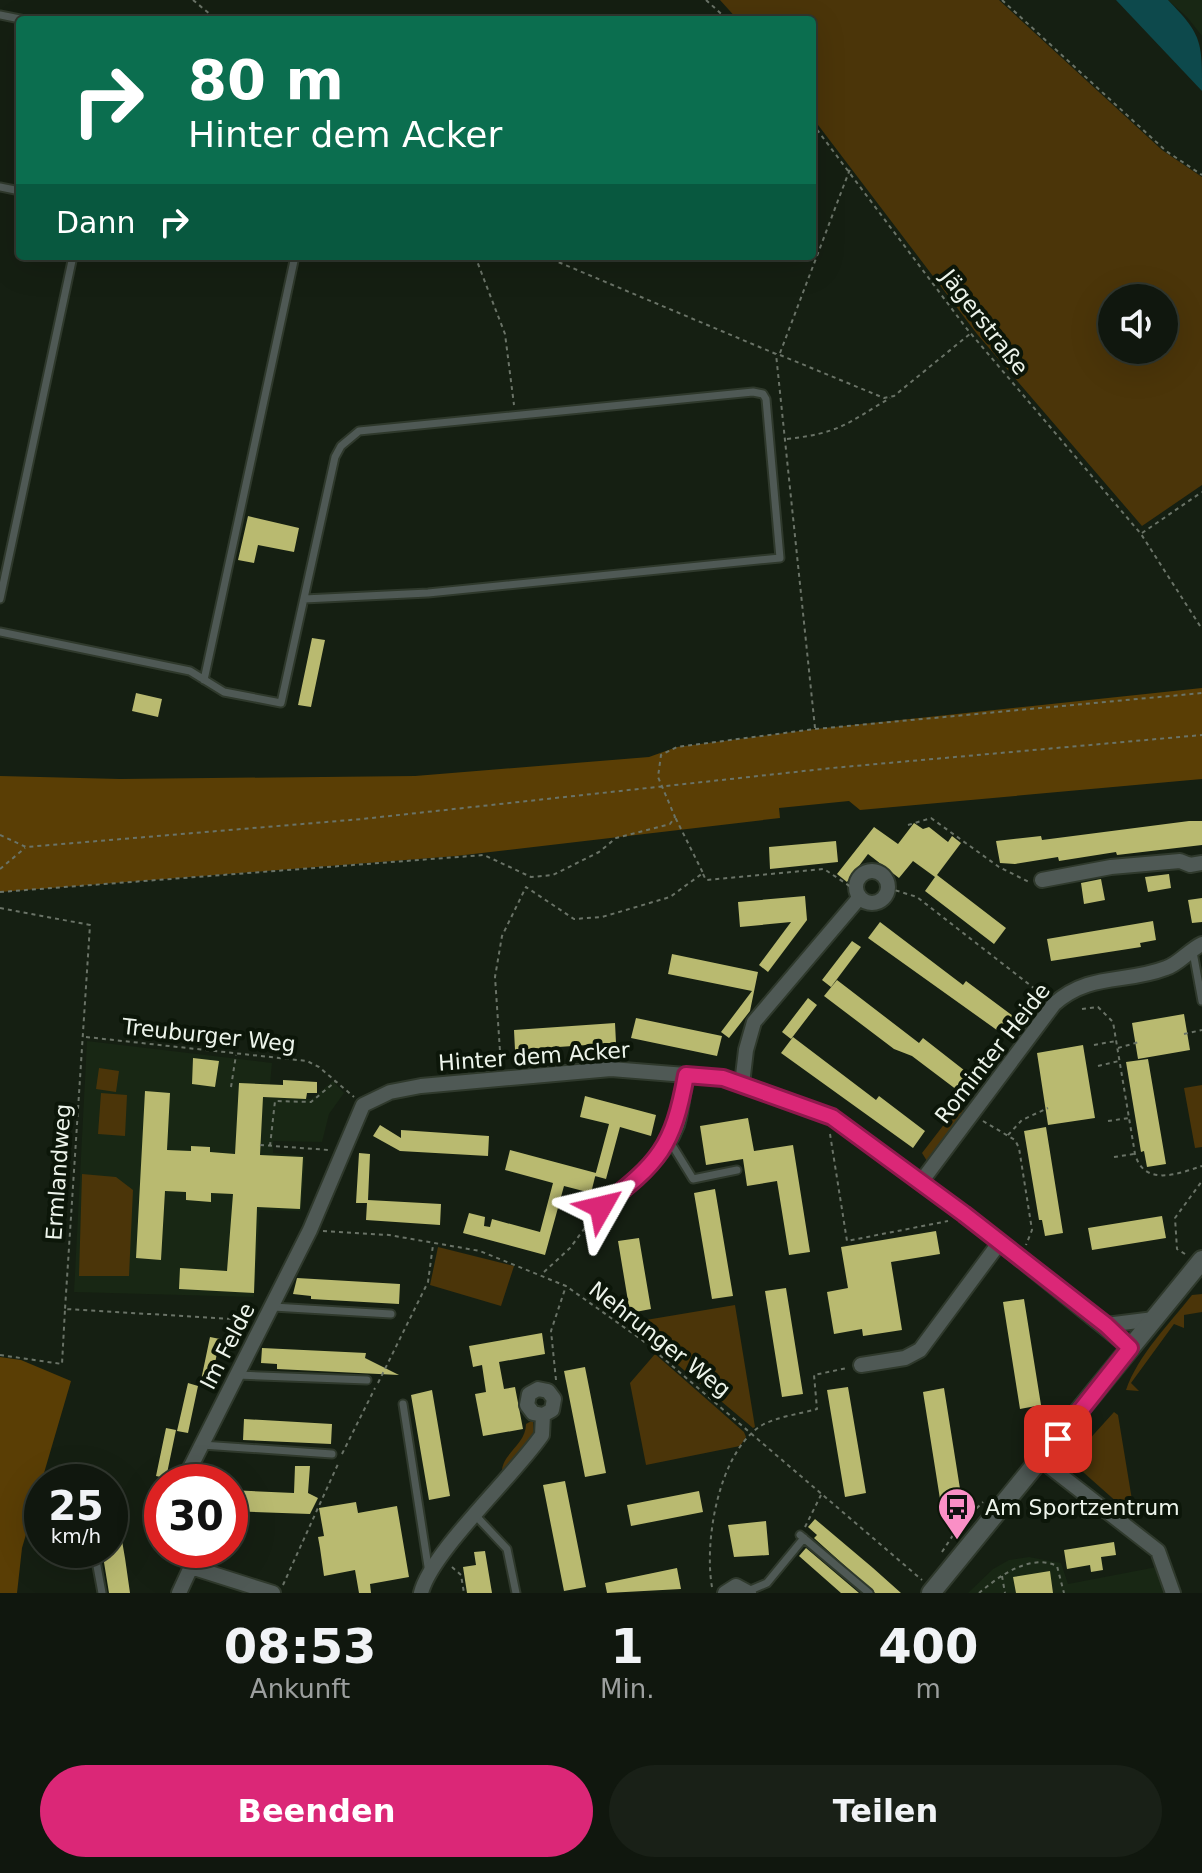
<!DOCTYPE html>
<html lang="de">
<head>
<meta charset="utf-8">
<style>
	:root { --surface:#10170e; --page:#192017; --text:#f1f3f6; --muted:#9c9f9e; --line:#30362e; --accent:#db2777 }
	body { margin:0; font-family:"DejaVu Sans",sans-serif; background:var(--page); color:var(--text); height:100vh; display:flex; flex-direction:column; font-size:30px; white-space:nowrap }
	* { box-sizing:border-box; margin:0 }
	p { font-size:26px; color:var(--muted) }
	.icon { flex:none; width:44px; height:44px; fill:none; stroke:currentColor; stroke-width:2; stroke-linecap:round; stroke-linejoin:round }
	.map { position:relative; height:1593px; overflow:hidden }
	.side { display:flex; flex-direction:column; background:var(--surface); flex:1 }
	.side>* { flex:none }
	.top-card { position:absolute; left:16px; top:16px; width:800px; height:244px; border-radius:8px; box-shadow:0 8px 32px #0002,0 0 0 2px var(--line); background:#0b6e4f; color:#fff; overflow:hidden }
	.buttons { position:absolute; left:1098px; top:284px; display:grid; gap:16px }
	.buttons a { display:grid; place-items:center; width:80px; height:80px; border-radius:50%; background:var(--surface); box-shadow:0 8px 32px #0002,0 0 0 2px var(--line); font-size:40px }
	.speed { position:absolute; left:24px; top:1464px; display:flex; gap:16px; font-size:40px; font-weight:700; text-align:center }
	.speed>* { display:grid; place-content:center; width:104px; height:104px; border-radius:50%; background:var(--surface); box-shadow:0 8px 32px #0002,0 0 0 2px var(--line); line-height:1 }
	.speed small { font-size:20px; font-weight:400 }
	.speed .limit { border:12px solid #d22; background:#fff; color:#111 }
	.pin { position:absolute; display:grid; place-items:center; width:68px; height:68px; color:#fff; margin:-34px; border-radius:16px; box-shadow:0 4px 12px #0006 }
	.me { position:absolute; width:88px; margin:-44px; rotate:53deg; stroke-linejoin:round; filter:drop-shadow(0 0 6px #0008) }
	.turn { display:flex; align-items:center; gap:28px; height:168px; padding:0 40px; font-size:36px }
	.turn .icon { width:104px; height:104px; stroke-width:2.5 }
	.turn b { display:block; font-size:56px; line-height:68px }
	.then { display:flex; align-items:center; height:76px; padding:0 40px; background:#0003; gap:16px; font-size:30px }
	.eta { display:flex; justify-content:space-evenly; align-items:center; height:136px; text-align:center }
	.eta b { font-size:48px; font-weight:800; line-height:56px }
	.action { display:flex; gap:16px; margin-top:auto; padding:16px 40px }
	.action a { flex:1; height:92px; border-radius:48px; background:var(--accent); color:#fff; font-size:32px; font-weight:800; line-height:92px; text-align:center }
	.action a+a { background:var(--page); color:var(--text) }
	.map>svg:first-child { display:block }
	.built { fill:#182714 }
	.green { fill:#4b3509; fill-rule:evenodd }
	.forest { fill:#5a3e05 }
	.water { fill:#0d494c }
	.building { fill:#b9ba70 }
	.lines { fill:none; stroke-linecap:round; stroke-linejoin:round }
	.service-casing { stroke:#2f392c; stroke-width:11 }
	.minor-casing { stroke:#2f392c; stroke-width:18 }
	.tertiary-casing { stroke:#2f392c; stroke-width:22 }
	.path { stroke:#6a7367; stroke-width:2; stroke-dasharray:4 4; stroke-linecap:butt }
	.service { stroke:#4f5955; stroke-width:7 }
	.minor { stroke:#4f5955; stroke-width:14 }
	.tertiary { stroke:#4f5955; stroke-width:18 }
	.route-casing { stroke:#8e194d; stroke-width:20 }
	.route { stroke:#db2777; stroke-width:14 }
	.labels { text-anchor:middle; stroke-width:8; stroke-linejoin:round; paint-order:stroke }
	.street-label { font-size:22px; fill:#edf4eb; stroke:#0c1609 }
	.poi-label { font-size:22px; fill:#edf4eb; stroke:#0c1609; text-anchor:start }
</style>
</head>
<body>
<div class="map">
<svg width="1202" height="1593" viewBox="0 0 1202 1593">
	<rect width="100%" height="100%" fill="#151f12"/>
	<path class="built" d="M1168,0H1202V36L1187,17Z
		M87,1041L272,1063L270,1085L265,1097L311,1099L333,1081L344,1093L329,1114L322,1142L273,1141V1153L305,1156L301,1211L260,1210L254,1297L74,1292Z
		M1029,1557L1061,1563L1068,1584L1162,1566L1170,1593H968L993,1569L1009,1560Z"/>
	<path class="green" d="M720,0H999L1162,150L1202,177V485L1142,526L977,334L812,117V20H738ZM1112,298H1164V350H1112Z
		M99,1068L119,1071L116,1092L96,1089Z
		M1202,1085V1147L1195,1148L1184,1088Z
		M101,1093L127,1095L125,1136L98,1134Z
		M959,1105L965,1112L927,1161L922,1153Z
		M82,1174L116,1177L133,1190L129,1276H79Z
		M438,1247L514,1266L501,1306L430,1285Z
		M1202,1294V1312L1184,1315V1328L1174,1324L1131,1383L1139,1391L1126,1390C1138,1355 1170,1323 1192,1295Z
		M735,1305L755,1427L753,1428L628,1323Z
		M655,1354L744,1432L746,1437L740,1446L646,1465L630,1383Z
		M1114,1412L1118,1415L1132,1500L1142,1499L1143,1517L1128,1512L1074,1464L1076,1454Z
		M533,1420L534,1437L502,1476C499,1454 526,1446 526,1424Z"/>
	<path class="forest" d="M1202,688V779L860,810L849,801L779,808L780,818L456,856L0,892V776L120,779L415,776L649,757L677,747L815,729Z
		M0,1357L21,1360L71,1381L22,1548L17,1593H0Z"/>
	<path class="water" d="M1116,0H1168C1202,35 1202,41 1202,91Z"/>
	<path class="building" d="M248,516L299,528L294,552L258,545L254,563L238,560Z
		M312,638L325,640L311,707L298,705Z
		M136,693L162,699L158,717L132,711Z
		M1189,821H1202V845L1117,855L1116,852L1059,861L1058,857L1015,864L1000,863L996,841L1041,836L1042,840Z
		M914,823L923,829L929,827L948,842L952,836L961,843L937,875L1006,928L994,944L925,891L935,877L913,861L899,878L868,854L847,882L837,874L874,827L898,844Z
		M836,841L838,862L770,869L769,847Z
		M1169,874L1171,888L1148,892L1145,877Z
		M1101,879L1105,900L1084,904L1081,883Z
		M805,896L807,920L768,972L759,965L791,922L740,927L738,902Z
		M1202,898V922L1192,923L1188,900Z
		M1153,921L1156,940L1140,943L1141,947L1051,961L1047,939Z
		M880,922L963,985L966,981L1013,1016L1001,1033L868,938Z
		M852,941L861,947L831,987L822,980Z
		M672,954L758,972L750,1011L729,1038L721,1032L752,991L668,974Z
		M837,980L919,1043L923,1038L969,1074L957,1090L912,1056L894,1049L824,996Z
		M808,998L817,1005L791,1039L782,1032Z
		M1184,1014L1190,1050L1138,1059L1132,1023Z
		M636,1018L722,1036L717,1056L631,1038Z
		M615,1023L616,1043L515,1050L514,1030Z
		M793,1037L876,1100L879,1096L925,1131L913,1148L781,1053Z
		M1083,1045L1095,1118L1048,1125L1037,1053Z
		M193,1058L219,1061L215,1087L192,1084Z
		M1148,1059L1166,1164L1147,1167L1144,1151L1141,1152L1126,1062Z
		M283,1080L317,1082V1093H307L306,1099L263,1097L260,1155L303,1157L300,1209L257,1207L254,1293L179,1289L180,1268L227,1271L233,1194L211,1193V1202L186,1200V1192L165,1191L161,1260L136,1258L145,1091L170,1093L167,1150L191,1151V1146L210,1147V1152L235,1154L239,1083L283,1085Z
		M585,1096L656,1115L651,1136L620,1127L606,1179L595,1176L609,1124L580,1117Z
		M748,1118L754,1151L793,1145L810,1252L789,1255L777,1181L747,1186L743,1159L706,1165L700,1126Z
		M380,1125L401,1138V1130L489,1136L488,1156L400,1151L373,1136Z
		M1046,1127L1063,1233L1045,1236L1042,1220H1039L1024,1131Z
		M510,1150L596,1173L591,1193L564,1186L545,1255L463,1233L469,1213L485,1217L484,1226L490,1227L492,1219L540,1232L553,1183L505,1170Z
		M359,1153L370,1154L368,1200L441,1204L440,1225L366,1220L367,1203H356Z
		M715,1189L733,1296L712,1299L694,1193Z
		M1162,1216L1166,1238L1092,1250L1088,1228Z
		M936,1231L940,1254L891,1262L902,1330L863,1336L862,1329L834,1334L827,1292L848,1288L841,1247Z
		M639,1238L651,1309L630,1313L618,1241Z
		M297,1278L400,1284L399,1304L311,1299V1296L293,1294Z
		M786,1288L803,1394L782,1397L765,1291Z
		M1024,1299L1041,1405L1020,1409L1003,1302Z
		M542,1333L545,1354L499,1362L504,1389L515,1387L523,1429L483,1436L475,1394L486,1392L482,1365L473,1367L469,1346Z
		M210,1337L220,1339L210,1387L200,1385Z
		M262,1348L366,1353L365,1358L399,1375L277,1369V1364L261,1363Z
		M585,1367L606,1473L585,1477L564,1371Z
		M188,1383L198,1386L188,1433L177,1431Z
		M848,1387L866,1493L845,1497L827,1390Z
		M944,1388L961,1495L940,1499L923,1392Z
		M432,1390L450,1496L429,1500L411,1395Z
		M244,1419L332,1424L331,1444L243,1440Z
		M166,1428L176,1430L166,1478L156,1476Z
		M295,1466H310L308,1493L318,1498L310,1514L230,1511V1490L294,1493Z
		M565,1481L586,1587L564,1591L543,1485Z
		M699,1491L703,1512L631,1526L627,1505Z
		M356,1502L358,1513L397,1506L409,1577L370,1584L371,1593H359L355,1570L324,1576L320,1548L318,1537L324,1536L319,1508Z
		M116,1506L125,1558L130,1593H109L102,1550H110V1507Z
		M815,1519L873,1568L901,1593H875L814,1538L817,1535L808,1527Z
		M766,1521L769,1555L734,1557L728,1525Z
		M1114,1542L1116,1555L1101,1557L1103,1570L1091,1572L1090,1565L1067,1569L1064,1550Z
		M806,1548L859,1593H841L799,1556Z
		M485,1551L492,1593H467L463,1567L476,1565L474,1552Z
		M677,1568L681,1589L607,1593L605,1583Z
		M1050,1571L1053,1593H1016L1013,1577Z"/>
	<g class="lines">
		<defs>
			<path id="service" d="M0,15L25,20
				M0,187L20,191
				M0,599L73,256
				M0,632L190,671L224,692L281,703L335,457L341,446L359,431L753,392L763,394L766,399L780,558L428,593L304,599
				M204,680L295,256
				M1193,952L1202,1001
				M669,1140L693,1179L737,1170
				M273,1307L391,1314
				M237,1375L367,1380
				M403,1404L429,1573
				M202,1445L332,1454
				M476,1516L507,1549L516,1593
				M800,1535L869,1593
				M94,1550L102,1593
				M748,1591L767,1583L804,1538"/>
			<path id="minor" d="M856 887a16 16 0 1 1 32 0a16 16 0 1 1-32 0Z
				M1042,880L1111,867L1180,861L1190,865L1202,863
				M742,1084L746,1050L754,1022L860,897
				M921,1182L1054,1004C1090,972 1125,984 1166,968C1179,964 1189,950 1202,944
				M601,1207C629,1185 664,1160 677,1125C682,1109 683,1091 686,1075
				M1106,1325L1154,1319
				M861,1365L905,1358L920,1350L1000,1242
				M1041,1460L1158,1551L1173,1593
				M183,1482L310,1230L363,1105L390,1092L421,1086L611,1069L723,1078L742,1084L832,1117L964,1214L1130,1348
				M182,1550L191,1567L273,1593
				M179,1593L191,1567
				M421,1593C431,1552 514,1476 542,1435L543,1415L552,1410L554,1399L548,1391L538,1389L529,1394L527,1405L533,1413L543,1415
				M725,1593L736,1586L749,1593"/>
			<path id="tertiary" d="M931,1593L1202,1260"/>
		</defs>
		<use href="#service" class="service-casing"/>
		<use href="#minor" class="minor-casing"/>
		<use href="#tertiary" class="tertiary-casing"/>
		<path class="path" d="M193,0L217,20
			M706,0L728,20
			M1002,0L1166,151L1202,175
			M812,123L967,329L1141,534L1202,629
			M475,256L505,334L514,405
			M544,256L776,354L815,728
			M780,353L850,169
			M780,355L884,398L894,396L971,333
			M787,439C840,433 846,424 890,398
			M1142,533L1202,492
			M908,825L931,818L999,867L1029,882
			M0,835L26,847L362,819L832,768L1202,735
			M0,869L25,848
			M703,874L706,880L824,869L851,887
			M888,888L917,897L1044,996
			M0,892L484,855L531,877L553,875L599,852L616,838L670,824L675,817L658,777L661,755L677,747L815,729L1202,693
			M0,908L90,925L65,1309
			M1082,1009L1098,1007L1113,1022L1135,1154C1144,1187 1178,1174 1202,1166
			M1184,1034L1202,1030
			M86,1037L307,1061L319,1067L354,1097
			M1094,1045L1116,1041
			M1118,1048L1139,1042
			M501,1066L495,977L502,936L526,887L574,919L602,917L670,897L703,873L675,817
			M1098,1066L1119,1061
			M231,1087L236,1055
			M983,1121L1015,1140L1019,1148L1032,1230L1026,1245
			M1108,1121L1129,1118
			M830,1134L847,1241L948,1221
			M1008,1135L1022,1120L1048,1108
			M260,1145L329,1150
			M270,1146L275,1101L311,1102L335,1082
			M1114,1157L1134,1154
			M323,1231L389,1235L480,1251L566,1286L642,1340L922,1580
			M1185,1254L1177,1249L1175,1218L1202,1181
			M544,1272L570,1248L593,1217
			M0,1355L62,1364L65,1309L250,1320
			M556,1380L551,1331L566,1286
			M378,1383L428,1282L433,1245
			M342,1454L375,1388
			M805,1527L821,1495
			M942,1552L959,1526L983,1502
			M452,1567L461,1575L464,1593
			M1002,1576L1005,1593
			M283,1585L338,1464
			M712,1587C704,1542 718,1456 759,1427C774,1417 800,1414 817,1409L814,1375L847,1368
			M979,1593C998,1577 1030,1553 1057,1566L1064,1593"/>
		<use href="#service" class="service"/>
		<use href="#minor" class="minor"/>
		<use href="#tertiary" class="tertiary"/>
	</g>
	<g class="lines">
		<defs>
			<path id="route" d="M601,1207C659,1163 673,1147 686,1075L723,1078L832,1117L964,1214L1106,1325L1130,1348L1058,1439"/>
		</defs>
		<use href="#route" class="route-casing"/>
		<use href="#route" class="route"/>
	</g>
	<defs>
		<symbol id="bus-pin" viewBox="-11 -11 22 30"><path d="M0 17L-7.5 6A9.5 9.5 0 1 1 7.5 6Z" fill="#fa8fc6" stroke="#0c1609"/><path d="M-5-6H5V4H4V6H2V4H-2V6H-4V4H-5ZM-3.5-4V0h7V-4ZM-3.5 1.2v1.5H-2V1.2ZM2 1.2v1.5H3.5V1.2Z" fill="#111"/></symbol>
	</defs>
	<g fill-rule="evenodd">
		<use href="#bus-pin" x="935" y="1485" width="44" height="60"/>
	</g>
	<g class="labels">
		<g class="street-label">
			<text transform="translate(985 322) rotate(52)" y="8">Jägerstraße</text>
			<text transform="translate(209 1035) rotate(6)" y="8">Treuburger Weg</text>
			<text transform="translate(992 1053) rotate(-52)" y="8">Rominter Heide</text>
			<text transform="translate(534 1056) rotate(-4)" y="8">Hinter dem Acker</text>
			<text transform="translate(58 1172) rotate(-86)" y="8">Ermlandweg</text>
			<text transform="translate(660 1339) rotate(38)" y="8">Nehrunger Weg</text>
			<text transform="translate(227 1346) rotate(-63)" y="8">Im Felde</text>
		</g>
		<g class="poi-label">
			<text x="985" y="1515">Am Sportzentrum</text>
		</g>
	</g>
</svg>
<div class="buttons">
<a><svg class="icon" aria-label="sound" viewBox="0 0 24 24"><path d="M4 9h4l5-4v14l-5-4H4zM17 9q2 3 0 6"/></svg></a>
</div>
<div class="speed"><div>25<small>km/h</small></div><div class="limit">30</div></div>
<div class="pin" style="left:1058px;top:1439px;background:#d93025"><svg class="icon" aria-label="arrive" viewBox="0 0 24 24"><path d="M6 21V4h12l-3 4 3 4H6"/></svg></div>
<svg class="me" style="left:601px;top:1207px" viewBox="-20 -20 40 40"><path d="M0-17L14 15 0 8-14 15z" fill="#db2777" stroke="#fff" stroke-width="4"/></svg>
<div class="top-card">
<div class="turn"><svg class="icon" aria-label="right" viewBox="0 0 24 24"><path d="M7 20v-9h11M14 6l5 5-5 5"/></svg><div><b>80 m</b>Hinter dem Acker</div></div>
<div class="then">Dann<svg class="icon" aria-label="right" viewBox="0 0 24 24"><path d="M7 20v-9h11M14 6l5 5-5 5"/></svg></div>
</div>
</div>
<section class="side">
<div class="eta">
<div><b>08:53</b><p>Ankunft</p></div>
<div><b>1</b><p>Min.</p></div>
<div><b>400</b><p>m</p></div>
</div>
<div class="action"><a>Beenden</a><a>Teilen</a></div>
</section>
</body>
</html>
